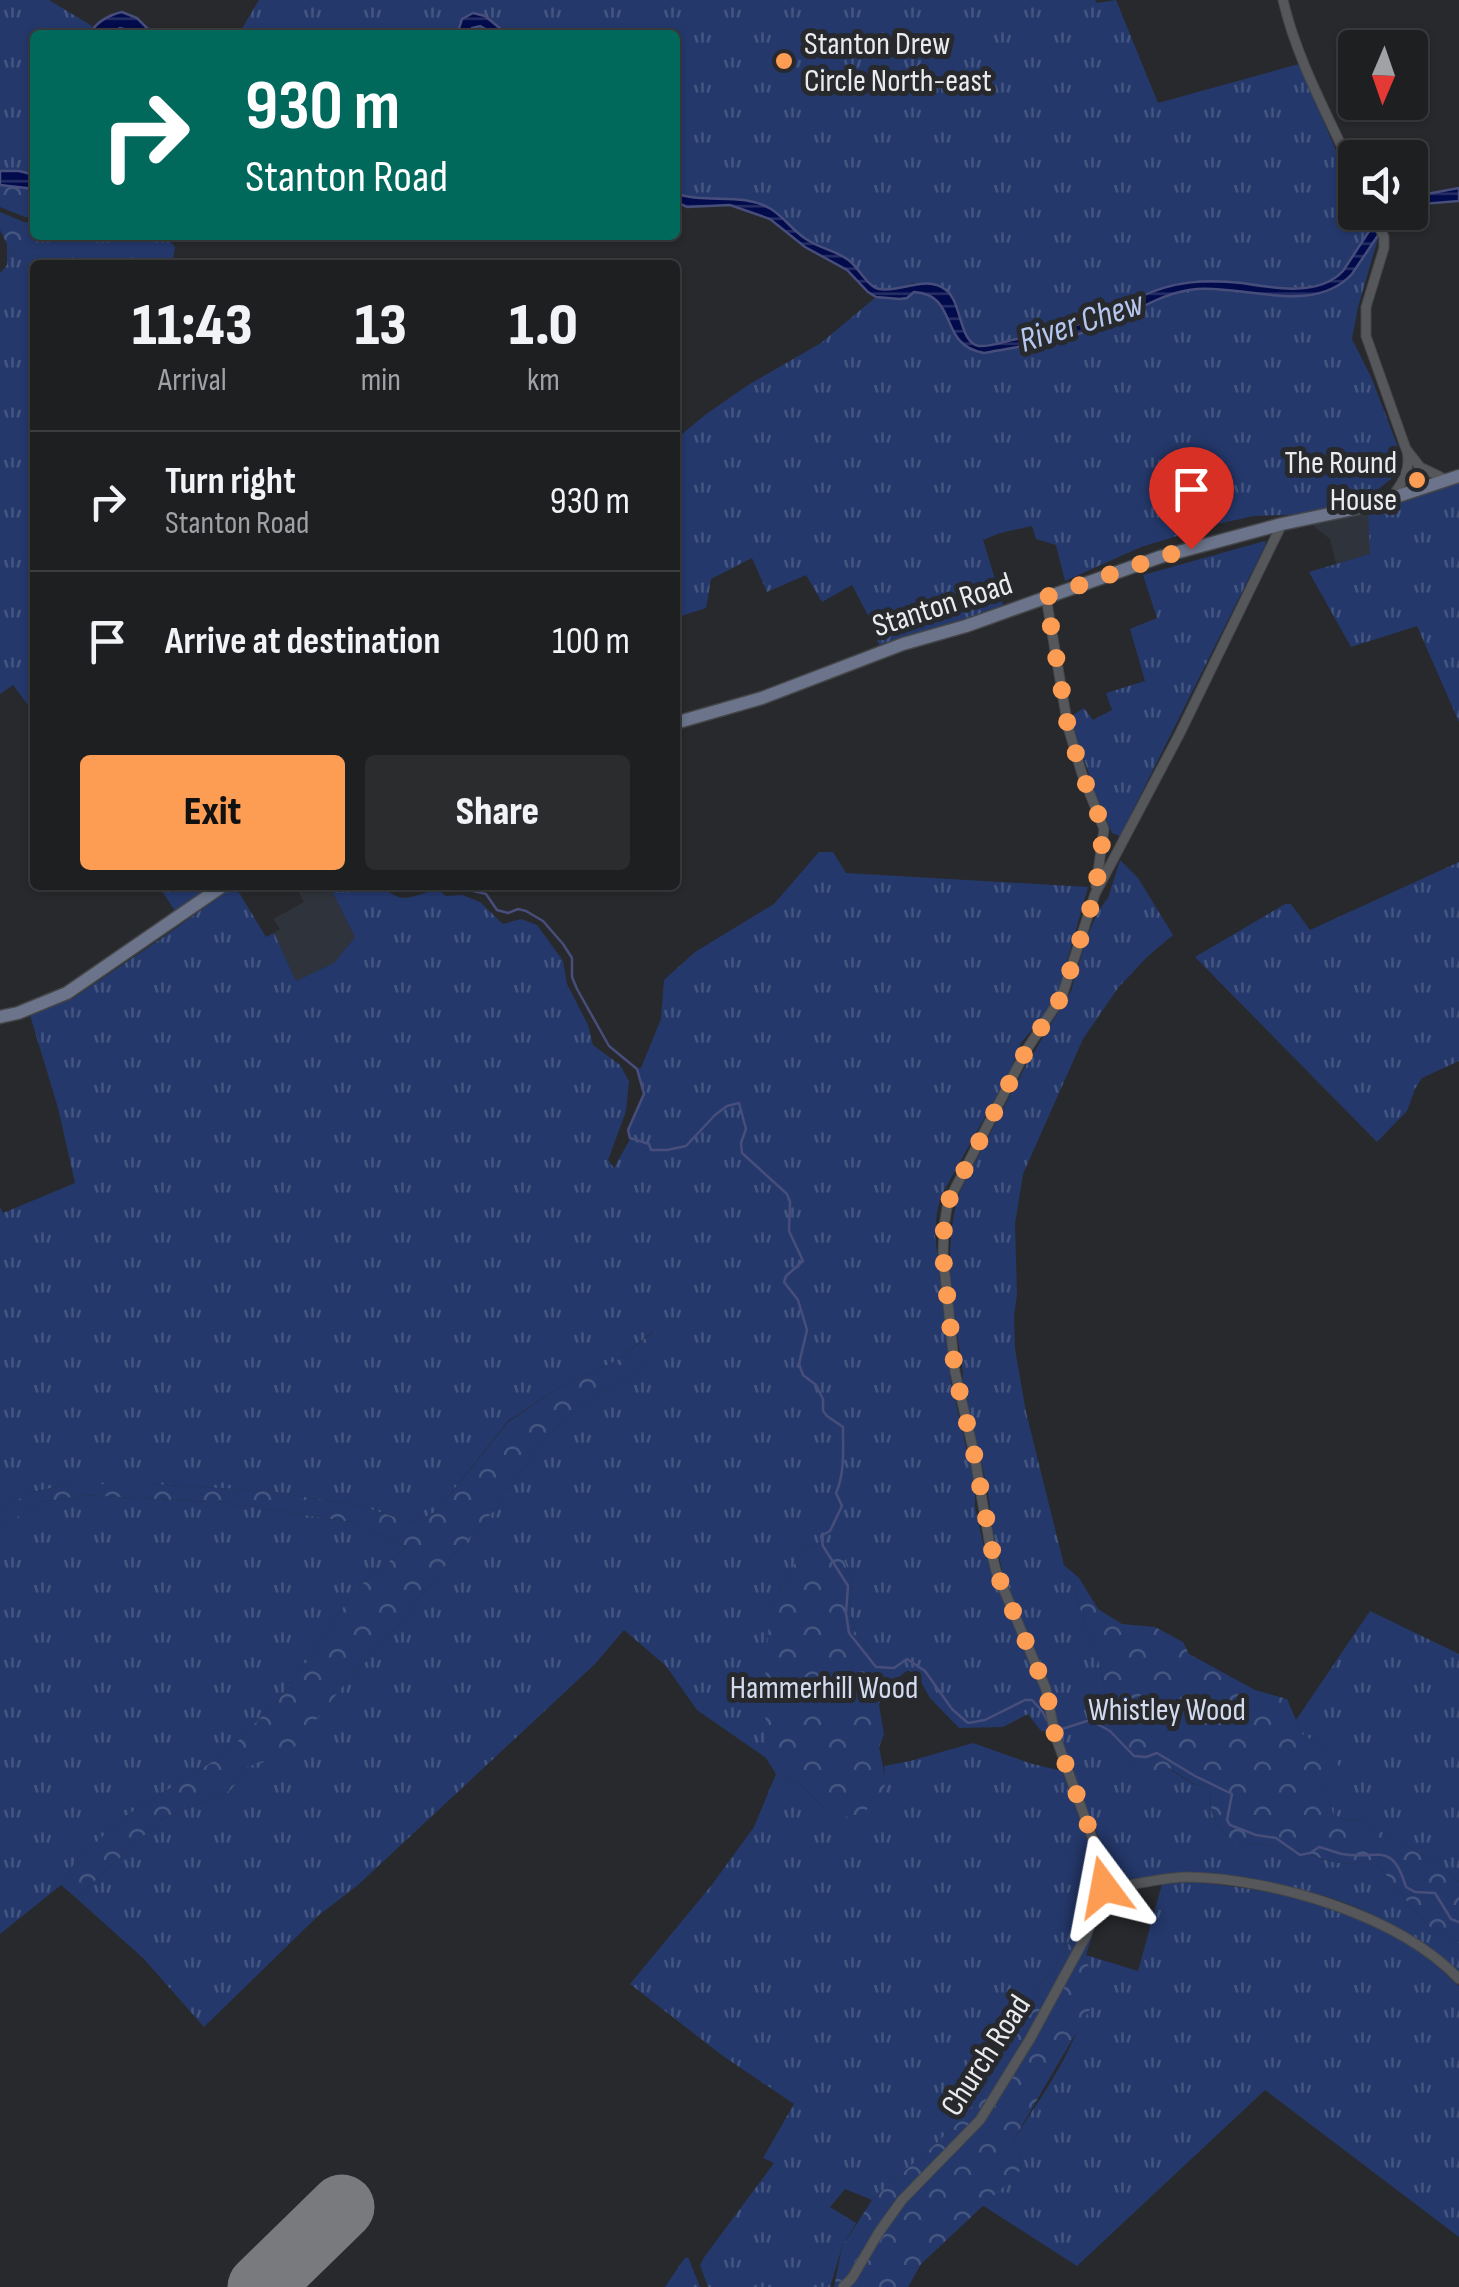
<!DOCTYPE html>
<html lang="en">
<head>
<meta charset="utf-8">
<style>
	:root { --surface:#1d1f21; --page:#2a2c2e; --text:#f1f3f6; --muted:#a0a2a5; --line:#3b3d3f; --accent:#fd9d54 }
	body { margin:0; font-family:"Sofia Sans Condensed",sans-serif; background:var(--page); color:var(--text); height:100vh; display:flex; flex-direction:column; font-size:38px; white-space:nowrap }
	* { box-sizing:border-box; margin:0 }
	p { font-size:32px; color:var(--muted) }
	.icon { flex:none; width:55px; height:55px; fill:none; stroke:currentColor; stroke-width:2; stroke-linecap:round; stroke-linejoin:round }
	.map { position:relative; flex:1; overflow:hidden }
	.side { position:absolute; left:30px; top:260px; width:650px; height:630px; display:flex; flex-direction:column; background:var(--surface); border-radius:10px; box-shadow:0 2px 8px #0004,0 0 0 2px var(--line) }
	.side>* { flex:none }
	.top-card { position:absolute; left:30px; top:30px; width:650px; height:210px; border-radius:10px; box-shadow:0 2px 8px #0004,0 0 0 2px var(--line); background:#00695c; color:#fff; overflow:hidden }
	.needle { width:65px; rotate:182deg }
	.controls { position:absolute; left:1338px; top:30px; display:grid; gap:20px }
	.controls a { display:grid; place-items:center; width:90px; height:90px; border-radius:10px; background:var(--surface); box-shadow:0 2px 8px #0004,0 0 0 2px var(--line); font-size:50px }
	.pin { position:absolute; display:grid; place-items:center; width:85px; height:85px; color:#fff; margin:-102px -42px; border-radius:50% 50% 50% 0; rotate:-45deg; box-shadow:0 0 10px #0007 }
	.pin .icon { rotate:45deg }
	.me { position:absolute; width:110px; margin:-55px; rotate:347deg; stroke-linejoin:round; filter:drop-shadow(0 0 8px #0008) }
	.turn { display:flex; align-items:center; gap:35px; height:210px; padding:0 50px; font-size:45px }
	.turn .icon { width:130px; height:130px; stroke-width:2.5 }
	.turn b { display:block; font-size:70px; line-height:85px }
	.eta { display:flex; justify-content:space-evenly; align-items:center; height:170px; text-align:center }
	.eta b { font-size:60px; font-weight:800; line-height:70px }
	.action { display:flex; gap:20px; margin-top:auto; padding:20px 50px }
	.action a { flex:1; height:115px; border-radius:10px; background:var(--accent); color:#111; font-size:40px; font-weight:800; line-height:115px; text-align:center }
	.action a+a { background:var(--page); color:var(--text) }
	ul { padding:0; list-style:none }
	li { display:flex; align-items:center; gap:30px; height:140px; padding:0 50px; border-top:2px solid var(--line) }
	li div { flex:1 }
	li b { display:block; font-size:38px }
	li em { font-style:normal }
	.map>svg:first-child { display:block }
	.built { fill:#2f333b }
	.grass { fill:url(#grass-tufts) }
	.forest { fill:url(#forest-crowns) }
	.water { fill:url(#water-rules); stroke:#484e7c; stroke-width:2.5 }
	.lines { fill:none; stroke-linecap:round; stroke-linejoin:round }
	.stream { stroke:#484e7c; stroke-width:2.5 }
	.runway { stroke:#797a7d; stroke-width:65 }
	.minor-casing { stroke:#444648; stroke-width:11 }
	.secondary-casing { stroke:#444648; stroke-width:15 }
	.minor { stroke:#56575a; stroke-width:9 }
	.secondary { stroke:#6b748b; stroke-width:12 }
	.route { stroke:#fd9d54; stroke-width:18; stroke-dasharray:0 32.4 }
	.poi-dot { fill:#fd9d54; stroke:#27292c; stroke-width:4 }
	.labels { text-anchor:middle; stroke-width:10; stroke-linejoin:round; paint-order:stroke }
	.poi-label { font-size:32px; fill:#eaebed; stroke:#27292c; text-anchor:start }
	.street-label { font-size:32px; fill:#eaebed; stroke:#27292c }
	.park-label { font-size:32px; fill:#d2dbef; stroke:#27292c }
	.water-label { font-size:35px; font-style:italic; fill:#b5c7ee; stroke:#27292c }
</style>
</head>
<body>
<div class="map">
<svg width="1459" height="2287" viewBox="0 0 1459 2287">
	<defs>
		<pattern id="grass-tufts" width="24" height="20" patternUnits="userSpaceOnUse" patternTransform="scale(2.5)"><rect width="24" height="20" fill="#24386b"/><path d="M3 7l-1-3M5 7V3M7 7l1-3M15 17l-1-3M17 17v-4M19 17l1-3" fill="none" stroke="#445580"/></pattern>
		<pattern id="forest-crowns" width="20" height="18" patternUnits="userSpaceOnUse" patternTransform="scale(2.5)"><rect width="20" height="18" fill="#24386b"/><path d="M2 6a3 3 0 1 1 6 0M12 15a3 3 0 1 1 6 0" fill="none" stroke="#445580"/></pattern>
		<pattern id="water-rules" width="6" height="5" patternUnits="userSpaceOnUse" patternTransform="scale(2.5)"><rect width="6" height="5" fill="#020b4b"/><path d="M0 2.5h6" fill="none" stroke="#272f65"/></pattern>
	</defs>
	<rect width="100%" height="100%" fill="#27292c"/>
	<path class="built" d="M1368,512L1371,554L1336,564L1330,539L1311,524Z
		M295,885H329L355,937L334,963L296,981L274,933L280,929L273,919L304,902Z"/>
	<path class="grass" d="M0,0H49L92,26L89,35H35V175L19,171H0Z
		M259,0H1095L1097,3L1116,0L1158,103L1299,64L1355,195V212L1363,213L1370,230C1361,244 1352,266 1339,276C1311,298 1230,284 1195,281L1170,286L1140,297L1113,312L1042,336L982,346L970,341L964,330L958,308L947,290L933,285L912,283L902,288L883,289L874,287L849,259L806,239L769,208L747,200L732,198H693L675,193V35H508L478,13C464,13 460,23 457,35H299L273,32L269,35H238Z
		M56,235H147L172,243L175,248L172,265H35V714L13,685L0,694V273L7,265V256L25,245Z
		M1378,238L1358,307L1352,339L1372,379L1399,450L1400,466L1391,479L1376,491L1355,500L1309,514L1254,516L1217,524L1141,547L1065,581L1056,545L1036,539L1032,526L1000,533L983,540L1004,608L880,647L870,619L852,585L822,602L806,575L767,592L752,558L711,579L706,608L675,618V440L705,415L748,385L821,343L876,297C890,299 902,302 914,292C918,292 927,292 930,294C955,306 945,346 984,353L1056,340L1096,328L1156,299L1194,289L1304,296L1335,288L1349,278L1374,243V239Z
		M1459,481V722L1417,626L1351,647L1309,572L1370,554L1368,512Z
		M1265,541L1266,544L1120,836L1112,833L1095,792L1070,717L1084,708L1093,720L1112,710L1106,693L1145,681L1130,629L1157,618L1143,575Z
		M819,852H833L846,873L1088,887L1060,986L1050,1008L1021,1043L1010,1072L941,1196L937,1212L935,1235L951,1382L975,1486V1507L983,1543L992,1571L1037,1681H1047L1004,1578L993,1532L988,1492L963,1381C963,1362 958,1345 956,1326C949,1283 946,1233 960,1191L1025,1067L1071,991L1087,936L1099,910L1108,898L1120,860L1138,878L1173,935L1147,957L1118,988L1083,1039L1023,1174L1015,1224L1017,1294L1014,1316L1015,1349L1026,1412L1064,1565L1098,1657L1107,1699L1102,1717L1127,1764L1159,1776L1168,1768L1193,1784L1210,1787C1209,1815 1214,1823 1233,1842C1254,1844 1275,1845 1296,1850C1319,1857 1341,1869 1365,1861L1380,1867L1415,1911L1434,1931L1459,1943V1976C1421,1938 1366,1906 1314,1893C1297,1888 1279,1886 1261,1883C1236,1879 1211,1873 1185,1873C1163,1872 1129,1887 1110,1880L1099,1838L1076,1781L1060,1733L1041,1731L1028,1714L1003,1727L959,1728L930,1698L917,1675L893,1663H883L874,1656L854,1630L849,1606L852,1582L845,1562L832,1551L807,1544L770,1605L766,1758L697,1710L666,1666L624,1630L595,1664L358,1885L319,1915L204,2027L143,1958L76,1898L163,1818L231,1790L247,1767L343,1686L385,1641L456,1552L498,1506L544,1439L584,1403L647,1365L653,1331L618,1360L560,1387L508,1421L437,1511L413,1523L361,1506L267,1491L148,1484H72L32,1492L0,1510V1207L3,1213L75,1183L58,1108L30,1015L72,999L162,938L235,886L266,937L274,933L296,981L334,963L355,937L329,885H384L386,890C407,906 415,893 438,890L446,896L462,895L480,902L503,924L521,919L537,925L563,961L567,984L588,1025L593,1045L620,1065L629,1081L626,1111L608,1160L614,1168L630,1139L628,1130L644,1094L637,1069L641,1068L661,1019L664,980L695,952L774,904Z
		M1459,862V1061L1422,1078L1415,1089L1407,1111L1377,1142L1195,957L1285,904H1291L1310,930Z
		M158,885H215L175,911Z
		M84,1495L228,1503L351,1522L406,1547L353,1592L320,1644L279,1699L225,1754L124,1817L76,1861L61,1885L0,1934V1527L42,1502Z
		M1370,1611L1459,1654V1881L1435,1862L1362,1821L1344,1820L1333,1814L1325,1786L1329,1751L1302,1734L1296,1720Z
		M973,1743L1029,1763L1062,1771L1092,1853L1088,1856L1089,1880L1065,1954L1040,1984L976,2105L939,2141L872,2200L845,2189L830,2207L856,2223L842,2247L830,2287H708L700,2265L705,2256L774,2163L763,2158L794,2104L723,2056L630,1984L711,1886L754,1827L776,1774L800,1784L824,1808L868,1801L885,1777L884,1766L910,1761Z
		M1190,1882C1270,1888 1366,1908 1430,1960C1440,1968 1449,1978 1459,1986V2237L1265,2090L1077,2266L982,2205L1020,2171L1021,2159L1013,2141C1045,2089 1101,2020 1086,1955L1138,1971L1162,1884Z
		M346,2174L374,2202L285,2287H232Z
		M688,2257L700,2287H665L684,2259Z"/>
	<path class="forest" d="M0,185L35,189V218L25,217L0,207Z
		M0,212L24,222L35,223V235H56L25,245L7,256V244L0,230Z
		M654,1331L674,1334L647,1365L584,1403L544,1439L498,1506L456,1552L385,1641L343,1686L288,1755L247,1767L231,1790L163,1818L76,1898L61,1885L76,1861L124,1817L225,1754L279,1699L320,1644L353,1592L406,1547L351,1522L228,1503L84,1495L42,1502L0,1527V1510L32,1492L72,1484H148L267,1491L361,1506L413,1523L437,1511L508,1422L560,1387L618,1360Z
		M807,1544L833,1551L845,1562L852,1582L849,1606L854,1630L873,1655L883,1663H893L908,1670L882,1690L879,1705L884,1734L879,1747L885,1777L884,1795L869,1801L866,1815L858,1821L824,1808L800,1784L776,1774L766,1758L765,1680L770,1605Z
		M1064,1565L1079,1578L1098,1609L1122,1624L1155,1627L1183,1642L1189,1654L1255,1690L1287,1699L1302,1734L1329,1751L1342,1771L1335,1782L1325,1786L1333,1814L1344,1820L1362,1821L1435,1862L1459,1881V1943L1434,1931L1415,1911L1380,1867L1365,1861C1341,1869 1320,1857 1296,1850C1275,1845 1254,1844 1233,1842C1213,1822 1210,1815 1210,1787L1194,1784L1169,1768L1159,1777L1127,1764L1101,1747L1102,1717L1107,1699L1098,1657Z
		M1097,1851L1105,1897L1086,1955L1090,1973V2009L1013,2141L1021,2159L1020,2171L921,2264L908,2287H834L842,2247L872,2200L939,2141L976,2105L1040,1984L1065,1954L1089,1880L1088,1856Z"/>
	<path class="water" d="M122,12L137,18L154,35H133L128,30L120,28L107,35H89C95,23 108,15 122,12Z
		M473,13L485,16L508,35H496L480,26L472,28L468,35H457L462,19Z
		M0,171H19L35,175V189L0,185Z
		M1459,188V201L1410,205V197Z
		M675,193C706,205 741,191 771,209C784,217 793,231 806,239C820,249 840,251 852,263C860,271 869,287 879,289C901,293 926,274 946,290C962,302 959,343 979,346C991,347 1005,341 1017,339C1049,334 1081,325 1111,312C1121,308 1129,302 1138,298C1172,281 1205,279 1242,283C1272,288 1319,297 1343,271L1381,213H1393L1352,274C1313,316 1245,285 1197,289C1159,292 1131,316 1097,328C1061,341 1021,346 984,353C937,345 960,295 914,292L907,298L900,299L876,297L868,292L847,270L805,247L770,219L730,205L687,207L675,201Z"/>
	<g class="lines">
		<path class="stream" d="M392,885L401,891L423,885
			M444,885L454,889L457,885
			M466,885L473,891L486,894L497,910L508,913L518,909L526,911L543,921L563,944L572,958V977L577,989L609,1046L637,1069L644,1094L628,1130L630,1138L649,1144L651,1150H667L686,1146L715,1115L727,1106L739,1103L746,1129L741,1143L742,1153L787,1194L790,1202L789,1231L803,1261L786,1276L784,1282L798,1300L807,1330L799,1364L803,1375L816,1385L823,1399V1411L827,1416L843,1427C843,1449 845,1473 836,1493L842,1506L830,1531L821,1536L823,1546L848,1586L846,1613L849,1633L876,1667L894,1668L907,1659L925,1671L952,1709L968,1723L985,1720L1025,1700H1032L1042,1711L1049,1724
			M1056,1727L1062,1729L1090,1720L1110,1731L1134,1756L1146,1757L1157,1753L1195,1776L1232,1794L1227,1820L1230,1825L1256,1835L1276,1838L1300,1855L1310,1853L1319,1847C1326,1849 1335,1852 1342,1854C1378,1860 1392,1840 1406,1887L1415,1892L1435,1893L1451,1919L1459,1922"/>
		<path class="runway" d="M260,2287L342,2207"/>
		<defs>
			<path id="minor" d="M1283,0C1297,61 1330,119 1355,175
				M1372,212L1384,237V248L1366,307V336L1406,449L1420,467L1447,480
				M1392,496C1403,483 1411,469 1407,451
				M1046,597L1068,727L1082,774L1104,829L1096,886
				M1104,1887C1132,1887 1160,1877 1188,1877C1275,1879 1398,1915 1459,1979
				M843,2287L852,2278L879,2232L902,2200L980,2120L1030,2039L1086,1936L1104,1887L1097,1851L1055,1735L1046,1689L996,1571L990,1546L974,1453L955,1372L943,1255L944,1226L948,1202L1027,1049L1062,996L1095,894L1179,735L1282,524"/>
			<path id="secondary" d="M675,723L762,698L903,644L966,626L1160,557L1282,524L1368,506L1459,476
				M0,1017L18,1013L67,993L224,885"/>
		</defs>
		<use href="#minor" class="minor-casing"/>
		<use href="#secondary" class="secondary-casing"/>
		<use href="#minor" class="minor"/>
		<use href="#secondary" class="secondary"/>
	</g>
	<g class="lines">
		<path class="route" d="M1104,1887L1097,1850L1055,1735L1046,1689L996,1571L974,1453L955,1372L943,1255L944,1226L948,1202L1027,1049L1062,996L1095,894L1104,829L1082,774L1068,727L1046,597L1160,557L1191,549"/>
	</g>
	<g class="poi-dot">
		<circle cx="784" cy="61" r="10"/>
		<circle cx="1417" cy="480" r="10"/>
	</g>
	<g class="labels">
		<g class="poi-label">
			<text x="804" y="54">Stanton Drew<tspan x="804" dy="37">Circle North-east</tspan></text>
			<text x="1397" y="473" text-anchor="end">The Round<tspan x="1397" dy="37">House</tspan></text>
		</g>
		<g class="street-label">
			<text transform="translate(942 604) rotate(-18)" y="11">Stanton Road</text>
			<text transform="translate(985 2055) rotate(-57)" y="11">Church Road</text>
		</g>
		<g class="park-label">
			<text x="824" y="1698">Hammerhill Wood</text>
			<text x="1167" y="1720">Whistley Wood</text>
		</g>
		<g class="water-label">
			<text transform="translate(1081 321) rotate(-18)" y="12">River Chew</text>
		</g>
	</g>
</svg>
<div class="controls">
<a><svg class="needle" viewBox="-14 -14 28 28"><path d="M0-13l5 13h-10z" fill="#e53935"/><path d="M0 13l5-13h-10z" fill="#a0a2a5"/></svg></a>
<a><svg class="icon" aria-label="sound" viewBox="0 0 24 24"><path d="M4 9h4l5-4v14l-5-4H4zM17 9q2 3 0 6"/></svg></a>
</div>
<div class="pin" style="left:1191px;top:549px;background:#d93025"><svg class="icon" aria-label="arrive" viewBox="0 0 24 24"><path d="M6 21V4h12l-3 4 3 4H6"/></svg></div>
<svg class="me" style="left:1104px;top:1887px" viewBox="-20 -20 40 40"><path d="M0-17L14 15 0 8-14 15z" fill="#fd9d54" stroke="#fff" stroke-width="4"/></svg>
<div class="top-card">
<div class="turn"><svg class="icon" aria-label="right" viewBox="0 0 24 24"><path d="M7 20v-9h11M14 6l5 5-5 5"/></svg><div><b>930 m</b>Stanton Road</div></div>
</div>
<section class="side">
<div class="eta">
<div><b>11:43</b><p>Arrival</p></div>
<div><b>13</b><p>min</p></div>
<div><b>1.0</b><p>km</p></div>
</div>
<ul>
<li><svg class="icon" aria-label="right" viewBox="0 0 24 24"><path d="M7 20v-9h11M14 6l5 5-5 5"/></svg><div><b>Turn right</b><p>Stanton Road</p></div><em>930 m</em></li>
<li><svg class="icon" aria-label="arrive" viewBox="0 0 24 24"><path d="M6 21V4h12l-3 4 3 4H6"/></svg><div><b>Arrive at destination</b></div><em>100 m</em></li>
</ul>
<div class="action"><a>Exit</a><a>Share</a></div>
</section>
</div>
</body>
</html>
